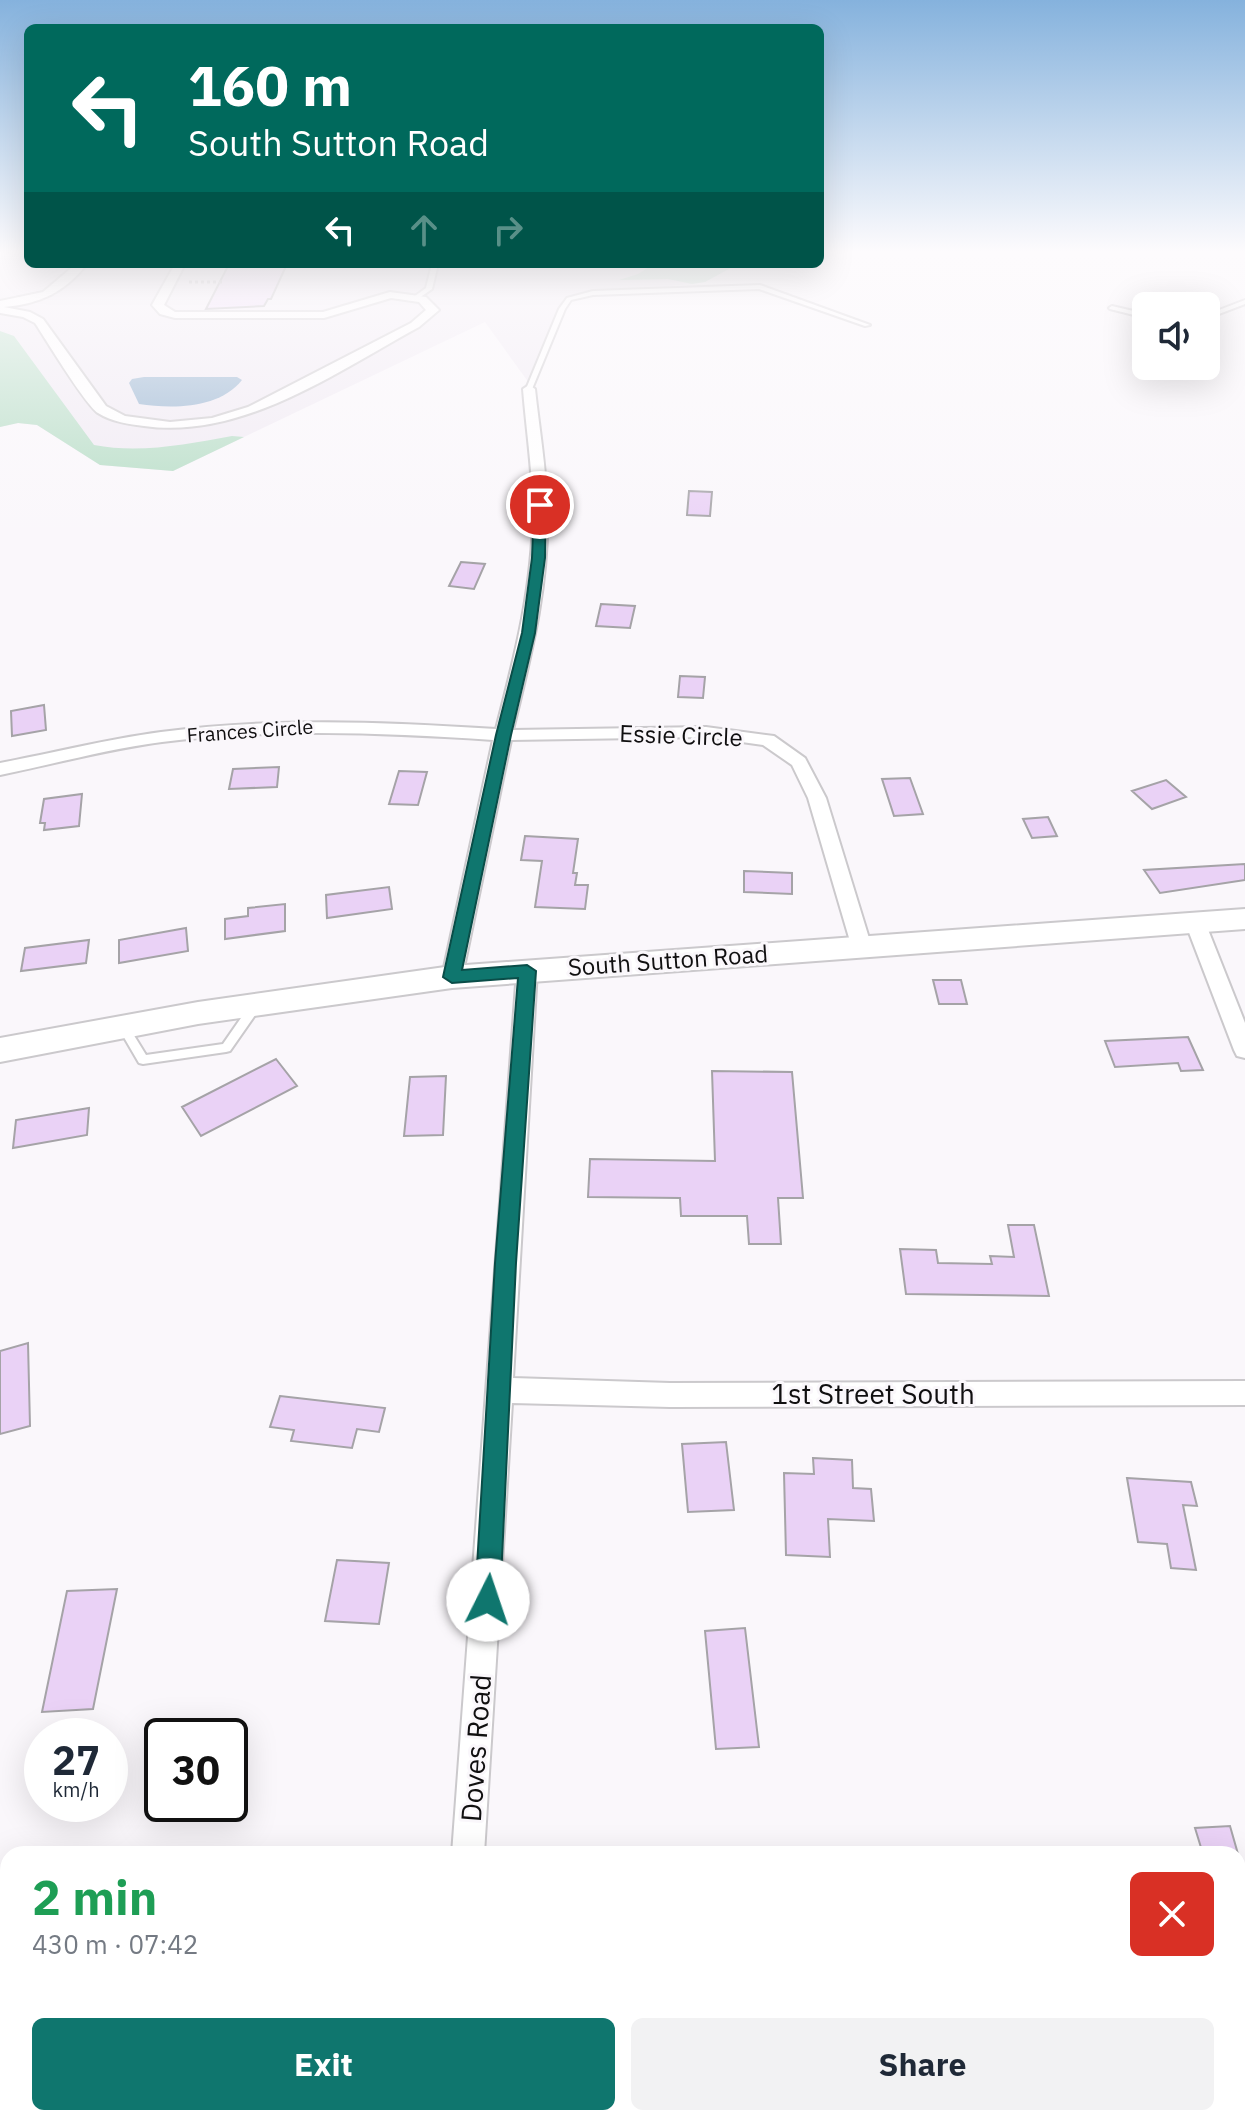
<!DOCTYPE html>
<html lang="en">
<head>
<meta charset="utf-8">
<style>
	:root { --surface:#fff; --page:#f2f2f3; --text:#1f2937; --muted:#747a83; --accent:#0f766e }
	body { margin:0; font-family:"IBM Plex Sans",sans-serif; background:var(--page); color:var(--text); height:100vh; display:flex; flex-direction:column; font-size:30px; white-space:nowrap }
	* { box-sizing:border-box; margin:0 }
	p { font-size:26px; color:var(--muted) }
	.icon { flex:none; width:44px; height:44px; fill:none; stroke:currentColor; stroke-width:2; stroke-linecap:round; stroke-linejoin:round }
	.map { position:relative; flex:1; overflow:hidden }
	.side { position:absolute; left:0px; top:1846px; width:1246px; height:280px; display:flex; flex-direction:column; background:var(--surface); border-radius:24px 24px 0 0; box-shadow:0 8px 32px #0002 }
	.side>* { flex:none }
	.banner { position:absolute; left:24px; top:24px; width:800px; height:244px; border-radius:12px; box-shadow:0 8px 32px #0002; background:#00695c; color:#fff; overflow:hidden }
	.buttons { position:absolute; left:1132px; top:292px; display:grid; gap:16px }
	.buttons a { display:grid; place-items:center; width:88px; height:88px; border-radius:12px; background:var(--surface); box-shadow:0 8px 32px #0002; font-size:40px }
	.speed { position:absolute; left:24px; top:1718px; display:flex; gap:16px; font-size:40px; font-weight:700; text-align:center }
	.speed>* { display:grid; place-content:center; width:104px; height:104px; border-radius:50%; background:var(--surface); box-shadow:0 8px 32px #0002; line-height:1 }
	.speed small { font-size:20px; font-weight:400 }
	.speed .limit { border:4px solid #111; border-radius:12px; background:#fff; color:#111 }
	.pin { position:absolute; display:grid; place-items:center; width:68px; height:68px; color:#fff; margin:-34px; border:4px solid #fff; border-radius:50%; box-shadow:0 2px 8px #0007 }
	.me { position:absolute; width:88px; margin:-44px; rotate:4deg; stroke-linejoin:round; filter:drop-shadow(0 0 6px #0008) }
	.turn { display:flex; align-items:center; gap:28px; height:168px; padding:0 32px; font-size:36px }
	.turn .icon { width:104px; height:104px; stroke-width:2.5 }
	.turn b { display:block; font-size:56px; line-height:68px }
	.lanes { display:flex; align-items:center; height:76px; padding:0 32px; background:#0003; justify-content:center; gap:40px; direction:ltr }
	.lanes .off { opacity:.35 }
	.round { display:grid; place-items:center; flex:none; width:84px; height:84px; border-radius:12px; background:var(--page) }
	.overview { display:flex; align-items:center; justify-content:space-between; height:136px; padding:0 32px }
	h1 { font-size:48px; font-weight:800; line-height:60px; color:#1e9e55 }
	.cta { display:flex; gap:16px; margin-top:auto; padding:16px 32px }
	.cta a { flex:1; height:92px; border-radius:12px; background:var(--accent); color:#fff; font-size:32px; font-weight:800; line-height:92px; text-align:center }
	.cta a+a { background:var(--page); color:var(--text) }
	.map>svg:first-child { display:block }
	.built { fill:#f0eaf3 }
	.green { fill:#b4dcc4 }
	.water { fill:#90afcd }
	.building { fill:#ead2f6; stroke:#a5a3a7; stroke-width:2 }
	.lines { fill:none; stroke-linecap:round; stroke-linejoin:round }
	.lane-casing { stroke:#cbc9cc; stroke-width:4 }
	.street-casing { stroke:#cbc9cc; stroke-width:4 }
	.secondary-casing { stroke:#cbc9cc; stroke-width:4 }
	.path { stroke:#b2b0b3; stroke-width:3; stroke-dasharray:3 3; stroke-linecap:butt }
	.lane { fill:#fff; fill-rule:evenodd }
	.street { fill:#fff; fill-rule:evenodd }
	.secondary { fill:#fff; fill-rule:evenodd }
	.route { fill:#0f766e; stroke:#0a4d48; stroke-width:2 }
	.labels { text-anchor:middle; stroke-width:6; stroke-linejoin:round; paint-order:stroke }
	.far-street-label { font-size:20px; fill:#100f10; stroke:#faf7fb }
	.street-label { font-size:24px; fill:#100f10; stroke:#faf7fb }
	.near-street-label { font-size:28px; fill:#100f10; stroke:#faf7fb }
</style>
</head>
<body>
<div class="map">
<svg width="1245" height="2126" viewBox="0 0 1245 2126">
	<rect width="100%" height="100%" fill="#faf7fb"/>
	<path class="built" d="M12,249H28V264H717L705,282L563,299L529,383L485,322L173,471L100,465L37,425L18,423L0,427V259Z"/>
	<path class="green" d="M654,264H738L705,282L692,284L668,279L619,280L638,274Z
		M0,331L14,336L94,445C140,454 187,444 232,436L244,437L173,471L100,465L37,425L18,423L0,427Z"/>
	<path class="water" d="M144,377H237L242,380C219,409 172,409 139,404L129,383L132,379Z"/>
	<path class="building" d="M229,264H287L271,299H268L264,306L206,309Z
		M689,491L712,492L710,516L687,515Z
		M461,562L485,564L474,589L449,586Z
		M601,604L635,606L630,628L596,626Z
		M680,676L705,677L703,698L678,697Z
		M44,705L46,730L12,736L11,711Z
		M279,767L277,787L229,789L233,769Z
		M399,771L427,772L418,805L389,804Z
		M910,778L923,814L894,816L882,779Z
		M1166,780L1186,797L1152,809L1132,791Z
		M82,794L79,826L44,830L45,823H40L44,799Z
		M1048,817L1057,836L1032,838L1023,819Z
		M525,836L578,839L573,873H577L575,885H588L585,909L535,907L542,861L521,860Z
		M1245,864V880L1160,893L1144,870Z
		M744,871L792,873V894L744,892Z
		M389,887L392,909L327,918L326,895Z
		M285,904V931L225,939V919L248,916V908Z
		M186,928L188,951L119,963V940Z
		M89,940L86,963L21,971L25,948Z
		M933,980H961L967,1004H939Z
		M1188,1037L1203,1070L1181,1071L1178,1063L1115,1067L1105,1041Z
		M276,1059L297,1086L201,1136L182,1107Z
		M712,1071L792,1072L803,1198H778L781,1244H749L747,1216H681L680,1198L588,1197L590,1159L715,1161Z
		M446,1076L443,1135L404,1136L410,1077Z
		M89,1108L87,1135L13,1148L16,1120Z
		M1008,1225H1034L1049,1296L906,1294L900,1249L936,1250L938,1263L992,1264L990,1256L1014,1257Z
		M28,1343L30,1426L0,1434V1351Z
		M280,1396L385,1408L379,1432L357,1429L352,1448L291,1441L294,1430L270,1427Z
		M726,1442L734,1510L688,1512L682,1444Z
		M813,1458L852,1460L853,1488L871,1489L874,1521L828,1519L830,1557L786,1555L784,1473L814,1474Z
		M1127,1478L1191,1482L1197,1506L1183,1505L1196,1570L1171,1568L1167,1544L1138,1542Z
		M337,1560L389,1563L379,1624L325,1621Z
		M117,1589L93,1709L42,1712L67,1591Z
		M745,1628L759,1747L716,1749L705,1631Z
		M1230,1826L1238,1854H1203L1195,1828Z"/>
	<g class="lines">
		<defs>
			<path id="lane" d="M432,264H438L432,289L419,298H415V296L426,288Z
				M760,285L870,325L865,326L759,289L593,295L571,300L565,309L532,389L529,391L526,389L559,309L567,298L593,291Z
				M1245,300V304L1206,319V315Z
				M1112,306L1146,314V318L1110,309L1109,308Z
				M256,1001L260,1002L261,1005L260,1008L230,1051L226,1052L143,1064L139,1063L118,1027L123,1023L127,1024L146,1055L223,1044L252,1002Z"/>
			<path id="street" d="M76,264H87C65,292 40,304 4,307L30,312L43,319L106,406L125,416L170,422L212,418L248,407L411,323L426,310L419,302L391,298L324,318H175L160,314L152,305L175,264H185L164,305L175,312H323L390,292L426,297L439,310L419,327C336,372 242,440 144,426C129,424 112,422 98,413C84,403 47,341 35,323L23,317L0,313V301L43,292Z
				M529,385L535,389C539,427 546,467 547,505C550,582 531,656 513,730L706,727L774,736L805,758L826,798L872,948L869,953H855L852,948L808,798L792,765L763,745L706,737L511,740L462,977L459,982H445L442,977L493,740C383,733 273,728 162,742C108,749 54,764 0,775V763C53,753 107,739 161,732C273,717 384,722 496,729C515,656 534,582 533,505C532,467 526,427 523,389Z
				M1195,915L1205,922L1245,1023V1058L1237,1056L1234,1050L1185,922Z
				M527,964L534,966L537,971L513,1378L670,1383L1245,1381V1405L670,1407L512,1403L484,1854H452L517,971L520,966Z
				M429,2118H465V2126H429Z"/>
			<path id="secondary" d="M1245,909V929L452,988L198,1024L0,1062V1038L198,1002L452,966Z"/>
		</defs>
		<use href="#lane" class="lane-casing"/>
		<use href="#street" class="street-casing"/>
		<use href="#secondary" class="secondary-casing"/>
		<path class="path" d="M189,282H225"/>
		<use href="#lane" class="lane"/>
		<use href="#street" class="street"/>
		<use href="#secondary" class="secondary"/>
	</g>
	<linearGradient id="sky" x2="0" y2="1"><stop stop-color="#85b2dd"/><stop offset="0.46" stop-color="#fdfbfd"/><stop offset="1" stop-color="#fdfbfd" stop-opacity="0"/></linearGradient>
	<rect width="1245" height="546" fill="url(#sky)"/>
	<path class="route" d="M540,502L546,505L545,558L535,633L511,735L462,970L527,965L536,971L516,1263L500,1600L496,1609L488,1612L479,1609L475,1600L495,1263L518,978L452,983L443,977L496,735L522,633L532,558L534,505Z"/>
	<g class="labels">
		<g class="far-street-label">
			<text transform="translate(250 731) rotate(-4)" y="7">Frances Circle</text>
		</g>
		<g class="street-label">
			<text transform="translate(681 736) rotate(2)" y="8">Essie Circle</text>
			<text transform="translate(668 961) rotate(-4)" y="8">South Sutton Road</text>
		</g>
		<g class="near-street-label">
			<text x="873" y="1404">1st Street South</text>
			<text transform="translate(476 1748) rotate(-86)" y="10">Doves Road</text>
		</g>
	</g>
</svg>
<div class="buttons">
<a><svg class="icon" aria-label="sound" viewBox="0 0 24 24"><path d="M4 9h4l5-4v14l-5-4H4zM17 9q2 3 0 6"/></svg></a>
</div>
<div class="speed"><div>27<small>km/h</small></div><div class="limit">30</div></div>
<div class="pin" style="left:540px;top:505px;background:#d93025"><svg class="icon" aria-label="arrive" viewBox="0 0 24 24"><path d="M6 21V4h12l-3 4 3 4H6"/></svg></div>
<svg class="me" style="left:488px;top:1600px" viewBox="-20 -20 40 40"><circle r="19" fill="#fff"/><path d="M0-13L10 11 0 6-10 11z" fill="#0f766e"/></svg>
<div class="banner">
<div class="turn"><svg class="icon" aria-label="left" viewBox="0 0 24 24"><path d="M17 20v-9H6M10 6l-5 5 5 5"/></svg><div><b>160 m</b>South Sutton Road</div></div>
<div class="lanes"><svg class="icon" aria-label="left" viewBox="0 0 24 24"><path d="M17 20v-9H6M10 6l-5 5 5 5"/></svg><svg class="icon off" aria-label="ahead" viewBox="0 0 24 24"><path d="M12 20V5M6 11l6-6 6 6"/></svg><svg class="icon off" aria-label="right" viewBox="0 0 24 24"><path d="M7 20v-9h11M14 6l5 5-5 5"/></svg></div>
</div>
<section class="side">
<div class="overview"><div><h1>2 min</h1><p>430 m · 07:42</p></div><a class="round" style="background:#d93025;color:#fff"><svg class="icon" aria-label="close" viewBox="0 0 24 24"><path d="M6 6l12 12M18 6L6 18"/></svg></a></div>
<div class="cta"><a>Exit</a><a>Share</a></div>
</section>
</div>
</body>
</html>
